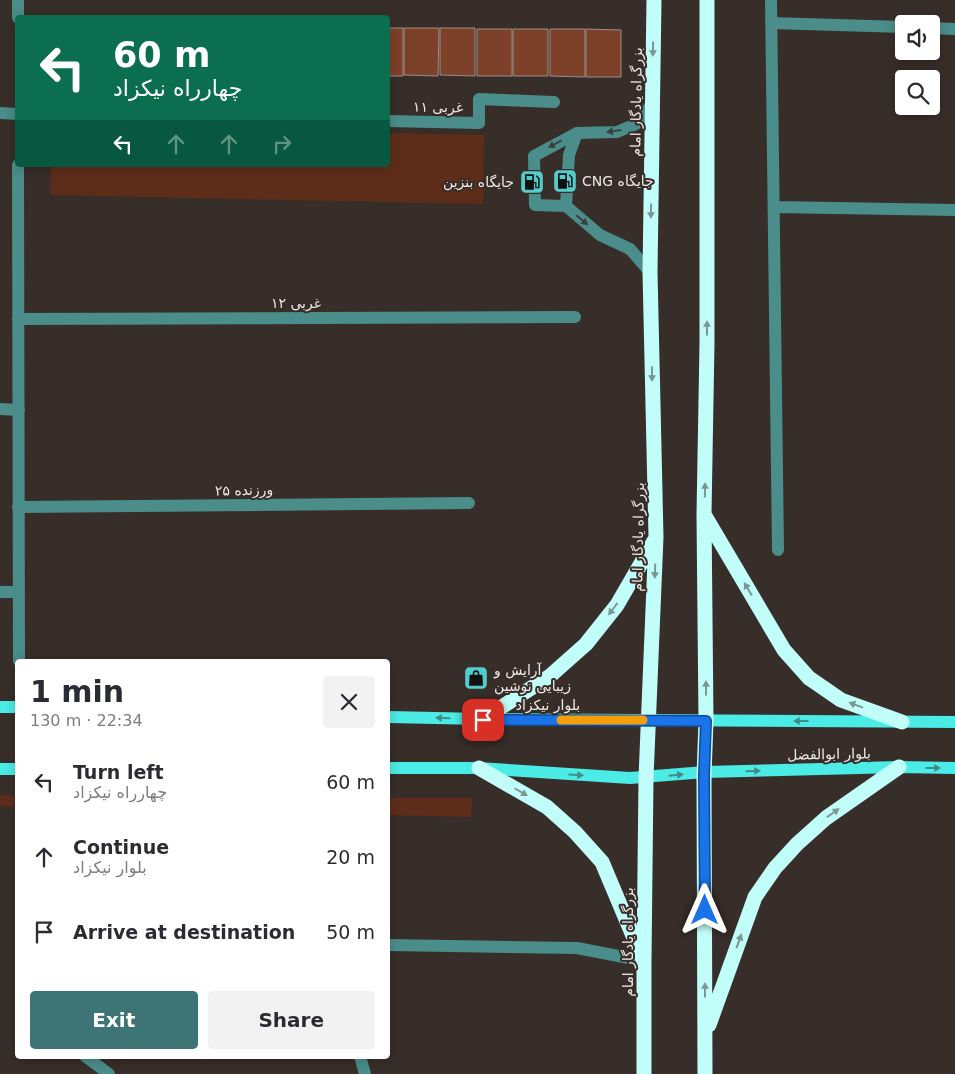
<!DOCTYPE html>
<html lang="en">
<head>
<meta charset="utf-8">
<style>
	:root { --surface:#fff; --page:#f2f2f3; --text:#2b2b33; --muted:#7c7c81; --accent:#3d7476 }
	body { margin:0; font-family:"DejaVu Sans","Noto Naskh Arabic",sans-serif; background:var(--page); color:var(--text); height:100vh; display:flex; flex-direction:column; font-size:19px; white-space:nowrap }
	* { box-sizing:border-box; margin:0 }
	p { font-size:16px; color:var(--muted) }
	.icon { flex:none; width:28px; height:28px; fill:none; stroke:currentColor; stroke-width:2; stroke-linecap:round; stroke-linejoin:round }
	.map { position:relative; flex:1; overflow:hidden }
	.drawer { position:absolute; left:15px; top:659px; width:375px; height:400px; display:flex; flex-direction:column; background:var(--surface); border-radius:5px; box-shadow:0 2px 12px #0003 }
	.drawer>* { flex:none }
	.guide { position:absolute; left:15px; top:15px; width:375px; height:152px; border-radius:5px; box-shadow:0 2px 12px #0003; background:#0b6e4f; color:#fff; overflow:hidden }
	.buttons { position:absolute; left:895px; top:15px; display:grid; gap:10px }
	.buttons a { display:grid; place-items:center; width:45px; height:45px; border-radius:5px; background:var(--surface); box-shadow:0 2px 12px #0003; font-size:25px }
	.pin { position:absolute; display:grid; place-items:center; width:42px; height:42px; color:#fff; margin:-21px; border-radius:10px; box-shadow:0 2px 8px #0006 }
	.me { position:absolute; width:55px; margin:-28px; rotate:0deg; stroke-linejoin:round; filter:drop-shadow(0 0 4px #0008) }
	.turn { display:flex; align-items:center; gap:18px; height:105px; padding:0 15px; font-size:22px }
	.turn .icon { width:65px; height:65px; stroke-width:2.5 }
	.turn b { display:block; font-size:35px; line-height:42px }
	.lanes { display:flex; align-items:center; height:48px; padding:0 15px; background:#0003; justify-content:center; gap:25px; direction:ltr }
	.lanes .off { opacity:.35 }
	.round { display:grid; place-items:center; flex:none; width:52px; height:52px; border-radius:5px; background:var(--page) }
	.overview { display:flex; align-items:center; justify-content:space-between; height:85px; padding:0 15px }
	h1 { font-size:30px; font-weight:700; line-height:38px }
	.cta { display:flex; gap:10px; margin-top:auto; padding:10px 15px }
	.cta a { flex:1; height:58px; border-radius:5px; background:var(--accent); color:#fff; font-size:20px; font-weight:700; line-height:58px; text-align:center }
	.cta a+a { background:var(--page); color:var(--text) }
	ul { padding:0; list-style:none }
	li { display:flex; align-items:center; gap:15px; height:75px; padding:0 15px }
	li div { flex:1 }
	li b { display:block; font-size:19px }
	li em { font-style:normal }
	.map>svg:first-child { display:block }
	.green { fill:#5e2d1a }
	.building { fill:#7d4028; stroke:#9b8f8a }
	.lines { fill:none; stroke-linecap:round; stroke-linejoin:round }
	.minor { stroke:#4a8d8a; stroke-width:12 }
	.major { stroke:#4bebe6; stroke-width:12 }
	.highway { stroke:#c1fefa; stroke-width:15 }
	.oneway { fill:#7c9692 }
	.oneway2 { fill:#3b403c }
	.oneway3 { fill:#418c88 }
	.route-casing { stroke:#114b97; stroke-width:12 }
	.route { stroke:#1a73e8; stroke-width:9 }
	.slow { stroke:#f59e0b; stroke-width:9 }
	.labels { text-anchor:middle; stroke-width:4; stroke-linejoin:round; paint-order:stroke }
	.street-label { font-size:14px; fill:#efe8e6; stroke:#372d29 }
	.poi-label { font-size:14px; fill:#efe8e6; stroke:#372d29; text-anchor:start }
</style>
</head>
<body>
<div class="map">
<svg width="955" height="1074" viewBox="0 0 955 1074">
	<rect width="100%" height="100%" fill="#372d29"/>
	<path class="green" d="M388,133L484,135L483,204L50,195L51,165H388Z
		M0,795L17,796V807L0,806Z
		M388,798H472L471,817L388,815Z"/>
	<path class="building" d="M388,28H403V76H388Z
		M404,28H439L438,76L404,75Z
		M440,28H475V76L440,75Z
		M477,29H512V76H477Z
		M513,29H548V76H513Z
		M550,29H585V77L550,76Z
		M586,29L621,30V77H586Z"/>
	<g class="lines">
		<path class="minor" d="M18,0V18
			M771,0L778,550
			M771,23L904,27
			M931,28L955,29
			M0,113L18,114
			M388,121L479,123V99L554,102
			M577,133L534,156L535,205L566,206L600,235L630,249L650,272
			M18,165L19,661
			M566,206L569,155L577,133L617,132L636,124L652,104
			M774,207L955,210
			M18,319L575,317
			M0,409L19,410
			M18,507L469,503
			M0,592H19
			M388,945L577,948L644,961
			M85,1056L109,1074
			M360,1056L365,1074"/>
		<path class="major" d="M0,707H18
			M388,717L483,719L955,722
			M388,768H479L630,778L705,772L899,767L955,768
			M0,769H18"/>
		<path class="highway" d="M705,516L784,650L809,678L841,700L902,722
			M483,719L550,676L586,644L617,605L654,541
			M479,768L547,807L575,832L602,862L642,957
			M709,1025L755,897L775,868L797,844L826,818L899,767
			M644,1074V961L646,778L656,537L650,272L654,0
			M705,1074L704,776L706,721L704,515L707,343V0"/>
	</g>
	<defs><path id="oneway-solid" d="M-6-.8H1V-3.2L6.5 0L1 3.2V.8H-6Z" transform="scale(1.25)"/></defs>
	<g class="oneway">
		<use href="#oneway-solid" transform="translate(653 49) rotate(91)"/>
		<use href="#oneway-solid" transform="translate(651 211) rotate(91)"/>
		<use href="#oneway-solid" transform="translate(707 328) rotate(-90)"/>
		<use href="#oneway-solid" transform="translate(652 374) rotate(89)"/>
		<use href="#oneway-solid" transform="translate(705 490) rotate(-89)"/>
		<use href="#oneway-solid" transform="translate(655 571) rotate(92)"/>
		<use href="#oneway-solid" transform="translate(748 589) rotate(-121)"/>
		<use href="#oneway-solid" transform="translate(613 609) rotate(127)"/>
		<use href="#oneway-solid" transform="translate(706 688) rotate(-90)"/>
		<use href="#oneway-solid" transform="translate(856 705) rotate(-160)"/>
		<use href="#oneway-solid" transform="translate(521 792) rotate(30)"/>
		<use href="#oneway-solid" transform="translate(833 813) rotate(-35)"/>
		<use href="#oneway-solid" transform="translate(739 941) rotate(-70)"/>
		<use href="#oneway-solid" transform="translate(705 990) rotate(-90)"/>
	</g>
	<g class="oneway2">
		<use href="#oneway-solid" transform="translate(614 131) rotate(172)"/>
		<use href="#oneway-solid" transform="translate(555 144) rotate(152)"/>
		<use href="#oneway-solid" transform="translate(582 220) rotate(40)"/>
	</g>
	<g class="oneway3">
		<use href="#oneway-solid" transform="translate(443 718) rotate(-178)"/>
		<use href="#oneway-solid" transform="translate(801 721) rotate(-180)"/>
		<use href="#oneway-solid" transform="translate(933 768)"/>
		<use href="#oneway-solid" transform="translate(753 771) rotate(-1)"/>
		<use href="#oneway-solid" transform="translate(576 775) rotate(4)"/>
		<use href="#oneway-solid" transform="translate(676 775) rotate(-5)"/>
	</g>
	<g class="lines">
		<defs>
			<path id="route" d="M483,720L706,721L704,776L705,910"/>
		</defs>
		<use href="#route" class="route-casing"/>
		<use href="#route" class="route"/>
		<path class="slow" d="M561,720H643"/>
	</g>
	<defs>
		<symbol id="fuel-square" viewBox="-11 -11 22 22"><rect x="-9" y="-9" width="18" height="18" rx="4" fill="#53cdc9" stroke="#372d29"/><path d="M-5.5-6h7V0h2V4h1.3V-2.5L3-4.5l.8-.8L6-3V5H2.5V1h-1V6h-7ZM-4.2-4.7v3.2H.2V-4.7Z" fill="#111"/></symbol>
		<symbol id="shop-square" viewBox="-11 -11 22 22"><rect x="-9" y="-9" width="18" height="18" rx="4" fill="#53cdc9" stroke="#372d29"/><path d="M-5-2.5h2.3a2.7 3.5 0 0 1 5.4 0H5L5.5 6h-11ZM-1.5-2.5h3a1.5 2.3 0 0 0-3 0Z" fill="#111"/></symbol>
	</defs>
	<g fill-rule="evenodd">
		<use href="#fuel-square" x="551" y="167" width="28" height="28"/>
		<use href="#fuel-square" x="518" y="168" width="28" height="28"/>
		<use href="#shop-square" x="462" y="664" width="28" height="28"/>
	</g>
	<g class="labels">
		<g class="street-label">
			<text transform="translate(636 102) rotate(-89)" y="5">بزرگراه یادگار امام</text>
			<text transform="translate(438 107) rotate(1)" y="5">غربی ۱۱</text>
			<text x="296" y="308">غربی ۱۲</text>
			<text transform="translate(244 490) rotate(-1)" y="5">ورزنده ۲۵</text>
			<text transform="translate(638 537) rotate(-89)" y="5">بزرگراه یادگار امام</text>
			<text x="548" y="710">بلوار نیکزاد</text>
			<text transform="translate(829 754) rotate(-1)" y="5">بلوار ابوالفضل</text>
			<text transform="translate(628 942) rotate(-90)" y="5">بزرگراه یادگار امام</text>
		</g>
		<g class="poi-label">
			<text x="582" y="186">CNG جایگاه</text>
			<text x="514" y="187" text-anchor="end">جایگاه بنزین</text>
			<text x="494" y="675">آرایش و<tspan x="494" dy="16">زیبایی نوشین</tspan></text>
		</g>
	</g>
</svg>
<div class="buttons">
<a><svg class="icon" aria-label="sound" viewBox="0 0 24 24"><path d="M4 9h4l5-4v14l-5-4H4zM17 9q2 3 0 6"/></svg></a>
<a><svg class="icon" aria-label="search" viewBox="0 0 24 24"><circle cx="10" cy="10" r="6"/><path d="M15 15l6 6"/></svg></a>
</div>
<div class="pin" style="left:483px;top:720px;background:#d93025"><svg class="icon" aria-label="arrive" viewBox="0 0 24 24"><path d="M6 21V4h12l-3 4 3 4H6"/></svg></div>
<svg class="me" style="left:705px;top:910px" viewBox="-20 -20 40 40"><path d="M0-17L14 15 0 8-14 15z" fill="#1a73e8" stroke="#fff" stroke-width="4"/></svg>
<div class="guide">
<div class="turn"><svg class="icon" aria-label="left" viewBox="0 0 24 24"><path d="M17 20v-9H6M10 6l-5 5 5 5"/></svg><div><b>60 m</b>چهارراه نیکزاد</div></div>
<div class="lanes"><svg class="icon" aria-label="left" viewBox="0 0 24 24"><path d="M17 20v-9H6M10 6l-5 5 5 5"/></svg><svg class="icon off" aria-label="ahead" viewBox="0 0 24 24"><path d="M12 20V5M6 11l6-6 6 6"/></svg><svg class="icon off" aria-label="ahead" viewBox="0 0 24 24"><path d="M12 20V5M6 11l6-6 6 6"/></svg><svg class="icon off" aria-label="right" viewBox="0 0 24 24"><path d="M7 20v-9h11M14 6l5 5-5 5"/></svg></div>
</div>
<section class="drawer">
<div class="overview"><div><h1>1 min</h1><p>130 m · 22:34</p></div><a class="round"><svg class="icon" aria-label="close" viewBox="0 0 24 24"><path d="M6 6l12 12M18 6L6 18"/></svg></a></div>
<ul>
<li><svg class="icon" aria-label="left" viewBox="0 0 24 24"><path d="M17 20v-9H6M10 6l-5 5 5 5"/></svg><div><b>Turn left</b><p>چهارراه نیکزاد</p></div><em>60 m</em></li>
<li><svg class="icon" aria-label="ahead" viewBox="0 0 24 24"><path d="M12 20V5M6 11l6-6 6 6"/></svg><div><b>Continue</b><p>بلوار نیکزاد</p></div><em>20 m</em></li>
<li><svg class="icon" aria-label="arrive" viewBox="0 0 24 24"><path d="M6 21V4h12l-3 4 3 4H6"/></svg><div><b>Arrive at destination</b></div><em>50 m</em></li>
</ul>
<div class="cta"><a>Exit</a><a>Share</a></div>
</section>
</div>
</body>
</html>
